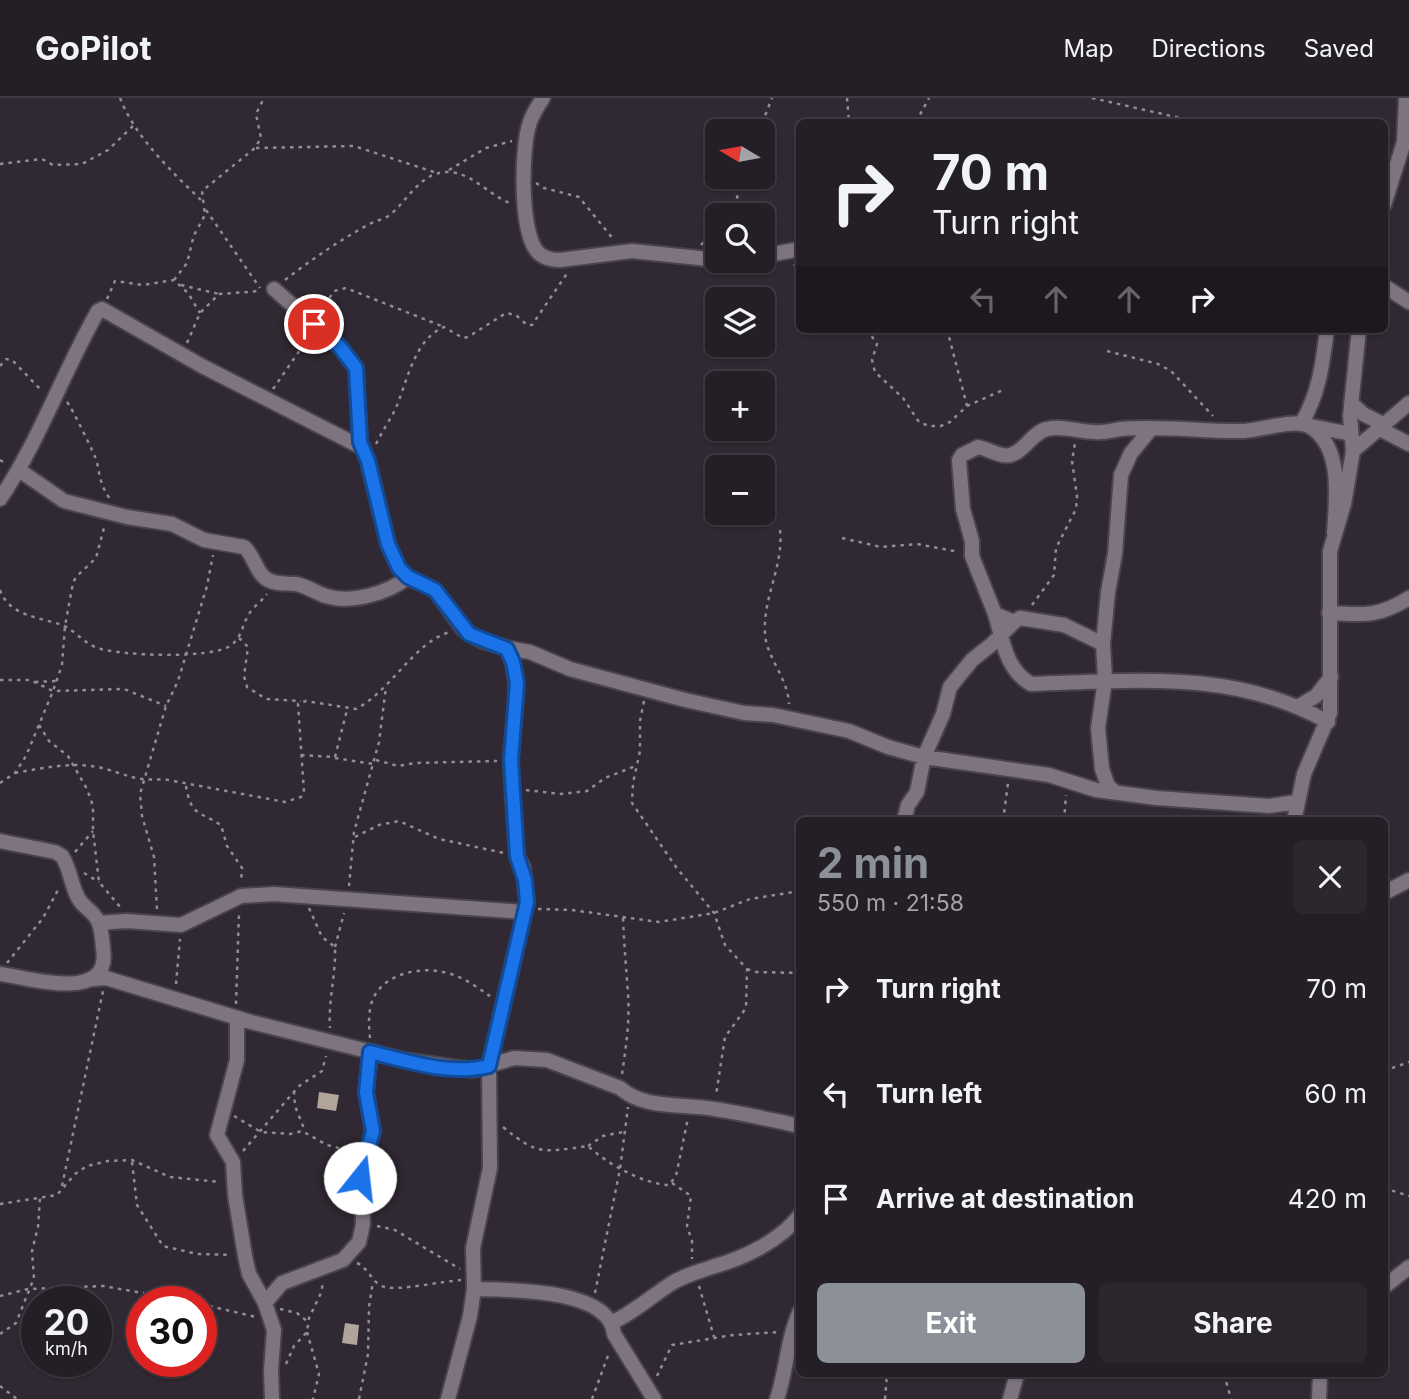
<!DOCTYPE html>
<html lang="en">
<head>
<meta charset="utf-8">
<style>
	:root { --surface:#241e26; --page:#2c272e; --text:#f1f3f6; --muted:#a3a2a7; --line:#413c43; --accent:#8c9099 }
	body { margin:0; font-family:Inter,sans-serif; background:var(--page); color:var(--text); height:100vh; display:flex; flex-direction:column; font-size:26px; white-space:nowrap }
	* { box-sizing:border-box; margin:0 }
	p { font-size:23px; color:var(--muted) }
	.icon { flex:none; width:38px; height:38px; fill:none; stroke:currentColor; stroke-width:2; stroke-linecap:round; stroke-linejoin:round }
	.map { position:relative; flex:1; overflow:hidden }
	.panel { position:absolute; left:796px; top:719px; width:592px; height:560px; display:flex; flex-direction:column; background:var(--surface); border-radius:10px; box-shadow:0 2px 5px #0004,0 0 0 2px var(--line) }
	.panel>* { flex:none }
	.banner { position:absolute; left:796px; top:21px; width:592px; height:214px; border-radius:10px; box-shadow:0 2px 5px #0004,0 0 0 2px var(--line); background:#241e26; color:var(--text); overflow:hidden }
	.needle { width:46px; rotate:280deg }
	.buttons { position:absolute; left:705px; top:21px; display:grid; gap:14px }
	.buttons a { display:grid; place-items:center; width:70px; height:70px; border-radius:10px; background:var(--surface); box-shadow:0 2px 5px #0004,0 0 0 2px var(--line); font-size:35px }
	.speed { position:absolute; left:21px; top:1188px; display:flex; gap:14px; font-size:35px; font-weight:700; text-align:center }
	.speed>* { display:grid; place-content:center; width:91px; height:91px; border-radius:50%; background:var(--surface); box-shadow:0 2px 5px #0004,0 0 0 2px var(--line); line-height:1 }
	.speed small { font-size:18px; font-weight:400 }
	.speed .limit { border:10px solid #d22; background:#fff; color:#111 }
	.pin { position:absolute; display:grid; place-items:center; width:60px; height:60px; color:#fff; margin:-30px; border:4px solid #fff; border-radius:50%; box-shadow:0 2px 7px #0007 }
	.me { position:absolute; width:77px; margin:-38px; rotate:16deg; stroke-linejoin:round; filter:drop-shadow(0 0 5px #0008) }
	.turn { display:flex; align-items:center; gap:24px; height:147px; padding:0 21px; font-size:32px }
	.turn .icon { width:91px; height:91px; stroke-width:2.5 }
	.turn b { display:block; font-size:49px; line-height:60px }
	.lanes { display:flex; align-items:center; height:66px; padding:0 21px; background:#0003; justify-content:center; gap:35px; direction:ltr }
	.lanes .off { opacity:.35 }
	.round { display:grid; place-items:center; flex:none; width:74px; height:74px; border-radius:10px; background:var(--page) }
	.overview { display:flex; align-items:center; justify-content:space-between; height:119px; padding:0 21px }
	h1 { font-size:42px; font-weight:700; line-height:52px; color:var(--accent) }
	.action { display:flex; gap:14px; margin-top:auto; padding:14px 21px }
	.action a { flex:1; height:80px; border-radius:10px; background:var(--accent); color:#fff; font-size:28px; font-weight:700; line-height:80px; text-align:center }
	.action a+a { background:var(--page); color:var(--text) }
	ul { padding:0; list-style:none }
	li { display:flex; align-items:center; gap:21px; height:105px; padding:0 21px }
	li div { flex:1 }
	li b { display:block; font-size:26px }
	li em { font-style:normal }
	header { display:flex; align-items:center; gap:42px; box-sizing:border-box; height:98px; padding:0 35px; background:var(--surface); border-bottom:2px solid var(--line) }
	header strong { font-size:33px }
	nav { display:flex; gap:38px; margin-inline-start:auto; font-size:24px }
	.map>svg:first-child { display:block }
	.building { fill:#b1a599 }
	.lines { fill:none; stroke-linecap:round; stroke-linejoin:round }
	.minor-casing { stroke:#49434b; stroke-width:18 }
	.path { stroke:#928c94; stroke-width:2.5; stroke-dasharray:3.5 5; stroke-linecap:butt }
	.minor { stroke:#7d7480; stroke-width:14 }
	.route-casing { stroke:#114b97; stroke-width:18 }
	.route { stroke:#1a73e8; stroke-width:12 }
</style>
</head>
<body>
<header>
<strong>GoPilot</strong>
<nav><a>Map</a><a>Directions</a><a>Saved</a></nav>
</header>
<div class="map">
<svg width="1409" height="1301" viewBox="0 0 1409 1301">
	<rect width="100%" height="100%" fill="#302832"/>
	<path class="building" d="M319,994L339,997L336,1013L317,1010Z
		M345,1225L359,1227L357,1247L342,1245Z"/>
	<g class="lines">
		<defs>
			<path id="minor" d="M543,0C538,8 533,15 530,24C521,49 520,130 536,152C542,160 551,162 560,162L632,153L718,162
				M1384,107L1404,44L1406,0
				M763,158L800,151
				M1384,188L1409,204
				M274,191L340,249L356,270L360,344L368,363L388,446L399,470L408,479L435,492L463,531L480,542L507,550L530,554L570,571L685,602L744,615L773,617L849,633L888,649L924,659L1049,677L1096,692L1157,700L1269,708L1296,704
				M1351,305L1363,316L1383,326
				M1301,326C1319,297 1323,264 1327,231
				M1311,328L1351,336
				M1378,330L1409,346
				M1353,353L1409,305
				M19,372L64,403L127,419L172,426L204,442L244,449C254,457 255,472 265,480C274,487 286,485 296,486C307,488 316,495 326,498C351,506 389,495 408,479
				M0,401C40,342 63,274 98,213L102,211L202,268L363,350
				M1329,515C1363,517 1379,519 1409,500
				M995,516C1003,542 1005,571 1031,586C1135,583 1234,571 1328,624
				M1014,524L995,516L972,458V443L963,411L959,362L962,357L978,349C987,351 995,356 1003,357C1021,361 1031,334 1047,331C1063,327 1079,334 1095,334C1104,335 1113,332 1121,331C1160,327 1205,334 1244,333C1263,332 1296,319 1312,330C1343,351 1336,403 1334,435
				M1299,608L1316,598L1331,579
				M1115,694L1108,688L1102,671L1098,630L1105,582L1103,546L1108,494L1115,456L1121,377L1131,355L1150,332
				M904,723L908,707L917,694L924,659L943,616L950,589L972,562L992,546L1014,524L1020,520L1064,527L1103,546
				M1294,723L1304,676L1330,615V453L1344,406L1353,353L1350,318L1359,231
				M0,743L55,754L62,758C71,772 71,790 80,803C86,811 94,814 98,823C102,831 102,841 103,850C112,906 32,880 0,876
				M1384,795L1409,782
				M99,825L126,823L181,827L241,798L274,796L524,814
				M94,881L106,880L251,924L404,962L473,972L514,960L547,962L620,990C645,1012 683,1005 714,1011C743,1015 771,1022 800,1028
				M237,920V962L217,1037L233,1064L235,1097L245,1158L249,1176L265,1205L274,1232L271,1272L272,1301
				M1384,1189L1409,1169
				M474,1191C508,1192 610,1190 614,1236L654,1301
				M265,1205L282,1185L343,1162L359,1144L363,1126L361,1076L373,1033L366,994L370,954
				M613,1224C634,1214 652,1198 672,1185C685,1177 698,1174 712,1169C744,1160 780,1143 800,1117
				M448,1301L470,1218L474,1191L473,1150L490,1070L489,968L527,804L523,769L517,758C515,727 512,695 511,664C511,625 525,587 507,550
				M777,1301C787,1271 787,1241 800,1213
				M1010,1301L1017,1276
				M1319,1301L1320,1276"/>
		</defs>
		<use href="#minor" class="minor-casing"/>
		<path class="path" d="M120,0C135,39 172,74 202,103
			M847,0L849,24
			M1092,0L1198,24
			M916,24L929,0
			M759,33L772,0
			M256,50L354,48L437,75
			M0,66L42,61L53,67L82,66L108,52L134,27
			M449,72L486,50L512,43
			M536,85L544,90L579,99L614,142
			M206,112L260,190
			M732,117L743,79
			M701,147L718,129
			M794,166L800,175
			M174,182L187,165L194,137L205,117L202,93L255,50L261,40L256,16L264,0
			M285,182C311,162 337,144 366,128C373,123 383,122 390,117C409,101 421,73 449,74C472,75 489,97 510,105
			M181,187L219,196
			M107,201L115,183L143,187L174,182L188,195L200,215
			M320,214L334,193L346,190L444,229
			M867,231L877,246L872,262L875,274L903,300L919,324L929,328H941L950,324L967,308L1003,292
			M947,231L967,308
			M187,245L200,215L219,196L261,193
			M1107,253L1158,266L1171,273L1213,318
			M0,268L6,261L12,262L42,293
			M273,291L309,239
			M67,304C71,308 96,359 97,364C100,380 101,388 110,401
			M376,346C382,334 389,323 395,312C407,285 414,241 444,229L463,240L468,239L506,215L516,217L527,227H532L568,174
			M0,362L7,366
			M780,432C784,467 763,499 765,534C765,558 788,579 789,606
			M842,440L881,449L917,446L959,454
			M0,492C9,518 39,519 62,527C75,532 84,546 98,550C121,558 210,561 230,548C242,540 242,527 249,516C253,509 262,503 267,496
			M1032,507L1054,477L1056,450L1076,411L1077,398L1072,363L1075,345
			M239,540L248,549L244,578L247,589L266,601L301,603
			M0,582H30L53,593L124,591L166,608
			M35,584L57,583
			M644,603L640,623V653L633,685L632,705L676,769L714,815L725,847L747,871L746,910L725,939L716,997
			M39,627L49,643L68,658L87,691L93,708V733L99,784L121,810
			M301,657L335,659L347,612
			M335,660L373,666
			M376,662L398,668L415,665L497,663
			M15,675C42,670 71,664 98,669C124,675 135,684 163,681L285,704L301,699L304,694L298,606L306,603L356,611C391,593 414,544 450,534
			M0,685L15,675L26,658L53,593L62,567L65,528L73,485L76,479L96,460L105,426
			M186,688C191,718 199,713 221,727L227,748L242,770L241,784
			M526,692L561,696L587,693L605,680L638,667
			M1003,723L1008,685
			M1064,723L1066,697
			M355,739L379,727L399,723L439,741L504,755
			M75,754L93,733
			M84,775L99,784
			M349,788L354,734L379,644L386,589
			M309,810L322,839L335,849C336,877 328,903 330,930
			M157,811L154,759L142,718L140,696L166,608L178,583L207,488L213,457
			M538,811L572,812L659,824L714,815L750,801L800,793
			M335,849L344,815
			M7,865L43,820L59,790
			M747,871L756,874L800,875
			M176,886L180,841
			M236,906L239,815
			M370,940C369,929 368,918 371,907C378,878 416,868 443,874C461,877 477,889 491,899
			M1384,973L1409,964
			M622,976C626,949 630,922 628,895C626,869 624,845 623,819
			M294,993L295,1008L305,1033
			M234,1018L261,1034L290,1036L302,1033L327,1047L354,1054
			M503,1029C538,1058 544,1054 588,1048C606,1065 643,1086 669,1087L676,1078L688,1020
			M588,1048L603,1038L623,1034
			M243,1053L299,988L322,973L326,958
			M132,1064L137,1107L163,1148L197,1156L231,1157
			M672,1085L691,1098L687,1128L692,1143V1161
			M62,1088L103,893
			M1384,1090L1409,1098
			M0,1106L57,1097L75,1076L87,1068L108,1063L132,1062L170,1079L220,1084
			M377,1128L395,1132L460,1171
			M357,1165C369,1170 371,1185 385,1189C399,1193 444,1183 462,1182
			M699,1188L714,1239
			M595,1195L620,1071L628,1009
			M0,1198L28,1191L103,1188L194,1204
			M201,1206L256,1219
			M280,1211L297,1215L308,1224
			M307,1234L319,1276L313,1301
			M0,1236L16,1225L34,1180L32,1153L38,1129L40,1100
			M286,1266L294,1248L307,1234L309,1220L321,1195L323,1185
			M1224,1276L1231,1301
			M657,1278L672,1247L733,1237L780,1234
			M0,1288L17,1301
			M359,1301L368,1256L369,1209L373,1183
			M592,1301L609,1255
			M885,1301L887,1276"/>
		<use href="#minor" class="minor"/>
	</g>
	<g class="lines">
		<defs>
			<path id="route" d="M314,226L340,249L356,270L360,344L368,363L388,446L399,470L408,479L435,492L469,536L507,551L513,564L517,585L511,662L517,758L525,782L527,804L489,968C451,978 407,963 370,954L366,994L373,1033L360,1080"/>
		</defs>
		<use href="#route" class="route-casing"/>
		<use href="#route" class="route"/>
	</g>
</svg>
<div class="buttons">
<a><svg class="needle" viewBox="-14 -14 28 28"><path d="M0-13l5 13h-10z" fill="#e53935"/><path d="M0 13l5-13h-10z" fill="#a3a2a7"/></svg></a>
<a><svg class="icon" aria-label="search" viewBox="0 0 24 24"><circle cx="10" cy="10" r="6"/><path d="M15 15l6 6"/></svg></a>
<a><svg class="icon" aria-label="layers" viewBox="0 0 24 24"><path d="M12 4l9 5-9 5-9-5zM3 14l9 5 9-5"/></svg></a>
<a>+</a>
<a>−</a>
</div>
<div class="speed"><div>20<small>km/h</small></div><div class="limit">30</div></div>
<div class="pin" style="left:314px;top:226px;background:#d93025"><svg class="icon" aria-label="arrive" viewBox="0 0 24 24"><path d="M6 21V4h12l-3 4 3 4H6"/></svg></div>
<svg class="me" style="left:360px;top:1080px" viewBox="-20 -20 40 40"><circle r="19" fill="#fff"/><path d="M0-13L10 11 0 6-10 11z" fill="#1a73e8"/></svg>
<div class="banner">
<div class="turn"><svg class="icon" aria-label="right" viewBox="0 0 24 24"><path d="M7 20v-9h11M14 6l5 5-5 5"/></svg><div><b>70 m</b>Turn right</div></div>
<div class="lanes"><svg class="icon off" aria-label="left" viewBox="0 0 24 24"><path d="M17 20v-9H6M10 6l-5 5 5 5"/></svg><svg class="icon off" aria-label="ahead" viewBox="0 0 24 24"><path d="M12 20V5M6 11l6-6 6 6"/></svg><svg class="icon off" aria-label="ahead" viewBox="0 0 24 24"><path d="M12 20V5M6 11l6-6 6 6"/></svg><svg class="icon" aria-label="right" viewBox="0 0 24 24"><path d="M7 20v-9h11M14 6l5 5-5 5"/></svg></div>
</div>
<section class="panel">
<div class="overview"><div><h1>2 min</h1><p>550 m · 21:58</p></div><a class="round"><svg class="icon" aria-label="close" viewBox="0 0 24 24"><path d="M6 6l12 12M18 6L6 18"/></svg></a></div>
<ul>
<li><svg class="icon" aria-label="right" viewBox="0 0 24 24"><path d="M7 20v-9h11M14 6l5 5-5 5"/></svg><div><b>Turn right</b></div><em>70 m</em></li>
<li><svg class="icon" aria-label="left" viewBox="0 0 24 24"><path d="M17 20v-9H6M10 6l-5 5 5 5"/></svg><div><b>Turn left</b></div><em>60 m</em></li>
<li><svg class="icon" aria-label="arrive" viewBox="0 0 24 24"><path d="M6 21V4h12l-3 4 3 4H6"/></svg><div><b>Arrive at destination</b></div><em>420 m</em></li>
</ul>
<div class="action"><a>Exit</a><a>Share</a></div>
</section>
</div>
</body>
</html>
